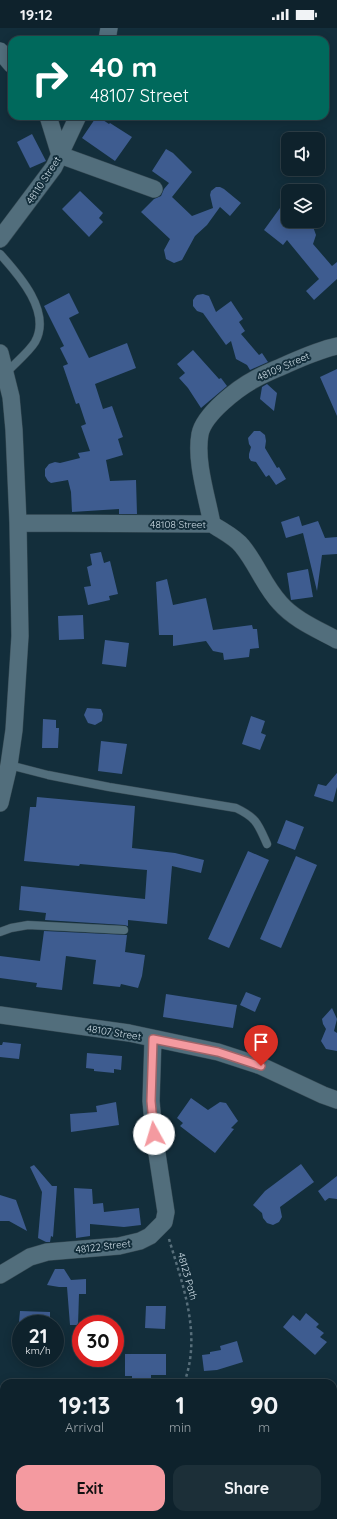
<!DOCTYPE html>
<html lang="en">
<head>
<meta charset="utf-8">
<style>
	:root { --surface:#0e222c; --page:#1c2f38; --text:#f1f3f6; --muted:#9ba4a9; --line:#2e3f48; --accent:#f49aa0 }
	body { margin:0; font-family:Quicksand,sans-serif; background:var(--page); color:var(--text); height:100vh; display:flex; flex-direction:column; font-size:15px; white-space:nowrap }
	* { box-sizing:border-box; margin:0 }
	p { font-size:13px; color:var(--muted) }
	.icon { flex:none; width:22px; height:22px; fill:none; stroke:currentColor; stroke-width:2; stroke-linecap:round; stroke-linejoin:round }
	.map { position:relative; flex:1; overflow:hidden }
	.panel { position:absolute; left:0px; top:1351px; width:337px; height:140px; display:flex; flex-direction:column; background:var(--surface); border-radius:12px 12px 0 0; box-shadow:0 2px 10px #0003,0 0 0 1px var(--line) }
	.panel>* { flex:none }
	.top-card { position:absolute; left:8px; top:8px; width:321px; height:84px; border-radius:12px; box-shadow:0 2px 10px #0003,0 0 0 1px var(--line); background:#00695c; color:#fff; overflow:hidden }
	.controls { position:absolute; left:281px; top:104px; display:grid; gap:8px }
	.controls a { display:grid; place-items:center; width:44px; height:44px; border-radius:8px; background:var(--surface); box-shadow:0 2px 10px #0003,0 0 0 1px var(--line); font-size:20px }
	.speed { position:absolute; left:12px; top:1287px; display:flex; gap:8px; font-size:20px; font-weight:700; text-align:center }
	.speed>* { display:grid; place-content:center; width:52px; height:52px; border-radius:50%; background:var(--surface); box-shadow:0 2px 10px #0003,0 0 0 1px var(--line); line-height:1 }
	.speed small { font-size:10px; font-weight:400 }
	.speed .limit { border:6px solid #d22; background:#fff; color:#111 }
	.pin { position:absolute; display:grid; place-items:center; width:34px; height:34px; color:#fff; margin:-41px -17px; border-radius:50% 50% 50% 0; rotate:-45deg; box-shadow:0 0 4px #0007 }
	.pin .icon { rotate:45deg }
	.me { position:absolute; width:44px; margin:-22px; rotate:354deg; stroke-linejoin:round; filter:drop-shadow(0 0 3px #0008) }
	.turn { display:flex; align-items:center; gap:14px; height:84px; padding:0 16px; font-size:18px }
	.turn .icon { width:52px; height:52px; stroke-width:2.5 }
	.turn b { display:block; font-size:28px; line-height:34px }
	.eta { display:flex; justify-content:space-evenly; align-items:center; height:68px; text-align:center }
	.eta b { font-size:24px; font-weight:700; line-height:28px }
	.action { display:flex; gap:8px; margin-top:auto; padding:8px 16px }
	.action a { flex:1; height:46px; border-radius:12px; background:var(--accent); color:#111; font-size:16px; font-weight:700; line-height:46px; text-align:center }
	.action a+a { background:var(--page); color:var(--text) }
	.status { display:flex; justify-content:space-between; align-items:center; height:28px; padding:0 20px; background:var(--surface); direction:ltr }
	.status svg { height:11px; fill:currentColor }
	.map>svg:first-child { display:block }
	.building { fill:#3e5c90 }
	.lines { fill:none; stroke-linecap:round; stroke-linejoin:round }
	.lane-casing { stroke:#364a54; stroke-width:9 }
	.street-casing { stroke:#364a54; stroke-width:18 }
	.path { stroke:#586f7b; stroke-width:2.5; stroke-dasharray:3 3; stroke-linecap:butt }
	.lane { stroke:#526e7c; stroke-width:8 }
	.street { stroke:#526e7c; stroke-width:17 }
	.route-casing { stroke:#9f6468; stroke-width:10 }
	.route { stroke:#f49aa0; stroke-width:7 }
	.labels { text-anchor:middle; stroke-width:4; stroke-linejoin:round; paint-order:stroke }
	.street-label { font-size:10px; fill:#cedde6; stroke:#132e3b }
</style>
</head>
<body>
<div class="status"><b>19:12</b><svg viewBox="0 0 49 12"><path d="M0 12V9h3v3zM5 12V6h3v6zM10 12V3h3v9zM15 12V0h3v12zM26 1h20v11H26zM47 4h2v5h-2z"/></svg></div>
<div class="map">
<svg width="337" height="1491" viewBox="0 0 337 1491">
	<rect width="100%" height="100%" fill="#132e3b"/>
	<path class="building" d="M97,88L109,96L110,95L132,109L115,133L82,110Z
		M32,106L46,133L30,140L17,114Z
		M166,121L173,125L192,144L172,169L192,188L213,180L210,167L211,163L216,159H220L224,161L241,175L230,188L220,179L207,197L195,208L182,232L174,235L166,231L164,222L170,211L141,184L154,171L161,168L164,161L169,155L152,143Z
		M80,163L103,185L99,190L103,194L89,209L62,181Z
		M288,169V193H311L316,207L313,216L332,238L337,234V251L314,272L306,263L319,251L287,212L283,217L264,202Z
		M69,265L79,285L69,290L89,330L127,315L136,340L95,356L103,381L112,378L123,409L118,411L123,427L106,432L110,453L136,452L137,486H119V481L72,484L71,464L68,452L51,455L48,453L45,448V441L49,436L55,434L60,435L80,430L78,425L90,423L81,398L86,396L79,375L76,376L63,338L68,336L60,320L64,318L44,278Z
		M203,266L209,268L216,284L231,273L243,291L239,294L245,303L241,306L259,327L262,325L268,334L250,342L247,337L236,331L231,313L226,317L203,285L197,283L193,278V272L195,269L197,267Z
		M193,322L219,351L221,350L227,358L201,380L188,360L179,350L185,345L177,336Z
		M337,341V388L320,349Z
		M267,356L277,365L274,383L260,371L262,359Z
		M254,403H260L265,407L266,413L265,420L277,440L279,439L286,451L276,457L269,447L266,449L256,434L251,433L249,430V426L251,419L249,416L248,410Z
		M299,488L302,498L318,493L325,510L337,509V526L322,527L317,563L303,505L286,510L281,494Z
		M101,524L104,535L110,533L118,566L109,568L110,572L88,577L84,559L91,558L87,539L92,537L90,526Z
		M308,541L313,569L291,572L287,545Z
		M167,551L173,577L206,570L213,602L252,597L253,601H257L259,620L250,621L249,629L224,632L223,625L213,623L206,613L173,618V607H159L156,554Z
		M83,587L84,611L59,612L58,588Z
		M105,612L129,615L126,639L102,636Z
		M87,680L101,681L103,686L102,693L95,697L88,695L84,687Z
		M251,688L265,693L261,705L266,707L260,722L242,716Z
		M43,691L56,692V700H59L58,720H42Z
		M101,713L127,716L122,746L98,743Z
		M337,745V759L333,774L314,768L318,756L326,758Z
		M37,769L135,778L132,820L175,825L204,832L201,845L172,838L167,896L128,892V898L124,897L45,892L46,885L19,882L21,858L145,871L147,842L80,836L79,838L24,833L30,779H36Z
		M286,792L304,799L295,822L277,815Z
		M248,823L269,832L229,920L208,911Z
		M296,828L317,837L281,920L260,911Z
		M44,903L127,907L125,924L145,927L142,948L138,960L121,956L120,959L93,956L96,932L66,928L62,962L36,959L37,955L0,950V928L40,933Z
		M246,964L261,970L255,984L240,977Z
		M166,966L237,977L233,1000L163,989Z
		M332,980L337,991L334,1003L337,1005V1023L326,1021L321,1013L326,1001L323,996L322,991Z
		M3,1014L21,1016L19,1031L0,1029V1017H2Z
		M87,1025L122,1028L121,1042L114,1041V1045L94,1043V1041L86,1040Z
		M191,1070L208,1082L220,1074L226,1075L238,1093L231,1100L234,1101L215,1125L180,1098L183,1095L177,1090Z
		M116,1074L119,1097L71,1104L70,1086L97,1084L96,1078Z
		M301,1136L314,1154L280,1179L282,1189L279,1194L273,1197L267,1195L263,1190L262,1185L253,1177L265,1163Z
		M34,1137L52,1158H57L53,1209L51,1208L50,1214H46L38,1210L42,1164L30,1139Z
		M337,1148V1171L329,1170L325,1173L318,1163Z
		M74,1160L92,1161L93,1176L103,1175L104,1184L139,1180L141,1197L124,1199L90,1196V1208L76,1210Z
		M0,1167L16,1172L27,1203L9,1193H0Z
		M55,1241H64L71,1252L86,1251V1266H79L78,1297H70L67,1259H59L47,1257Z
		M146,1278H166L165,1301L145,1300Z
		M20,1283L50,1284V1296L19,1294Z
		M306,1285L319,1296L316,1299L324,1305L320,1309L327,1314L315,1327L283,1299L293,1287L300,1293Z
		M237,1313L243,1334L217,1342L204,1343L202,1327L210,1326V1324L221,1322L220,1318Z
		M125,1326H166V1347H151V1352H132V1348H125Z"/>
	<g class="lines">
		<defs>
			<path id="lane" d="M0,226C19,247 52,284 35,314C29,324 14,336 6,345
				M9,737L48,747L109,759L236,780C257,790 258,796 267,816
				M0,904L11,900L28,897L124,902"/>
			<path id="street" d="M107,12L109,0
				M0,23L12,37
				M48,88L60,127L154,161
				M0,211L54,139L78,88
				M0,325L11,369L14,402L18,495L20,608L14,702L9,737L0,775
				M18,495L212,496C222,503 235,509 242,518C257,536 264,558 280,575C295,592 317,601 337,612
				M212,496C207,469 195,433 200,406C204,386 238,360 255,351C264,346 274,342 283,338C301,330 318,322 337,318
				M0,987L129,1005L218,1024L261,1038L323,1067L337,1072
				M0,1247L30,1229L47,1224L119,1218L140,1213L150,1208L164,1194L166,1184L154,1106L151,1073L153,1011"/>
		</defs>
		<use href="#lane" class="lane-casing"/>
		<use href="#street" class="street-casing"/>
		<path class="path" d="M169,1211C183,1258 202,1307 184,1355
			M156,1491V1487"/>
		<use href="#lane" class="lane"/>
		<use href="#street" class="street"/>
	</g>
	<g class="lines">
		<defs>
			<path id="route" d="M154,1106L151,1073L153,1011L218,1024L261,1038"/>
		</defs>
		<use href="#route" class="route-casing"/>
		<use href="#route" class="route"/>
	</g>
	<g class="labels">
		<g class="street-label">
			<text transform="translate(43 152) rotate(-57)" y="4">48110 Street</text>
			<text transform="translate(283 338) rotate(-24)" y="4">48109 Street</text>
			<text x="178" y="500">48108 Street</text>
			<text transform="translate(114 1004) rotate(9)" y="4">48107 Street</text>
			<text transform="translate(103 1218) rotate(-7)" y="4">48122 Street</text>
			<text transform="translate(188 1248) rotate(74)" y="4">48123 Path</text>
		</g>
	</g>
</svg>
<div class="controls">
<a><svg class="icon" aria-label="sound" viewBox="0 0 24 24"><path d="M4 9h4l5-4v14l-5-4H4zM17 9q2 3 0 6"/></svg></a>
<a><svg class="icon" aria-label="layers" viewBox="0 0 24 24"><path d="M12 4l9 5-9 5-9-5zM3 14l9 5 9-5"/></svg></a>
</div>
<div class="speed"><div>21<small>km/h</small></div><div class="limit">30</div></div>
<div class="pin" style="left:261px;top:1038px;background:#d93025"><svg class="icon" aria-label="arrive" viewBox="0 0 24 24"><path d="M6 21V4h12l-3 4 3 4H6"/></svg></div>
<svg class="me" style="left:154px;top:1106px" viewBox="-20 -20 40 40"><circle r="19" fill="#fff"/><path d="M0-13L10 11 0 6-10 11z" fill="#f49aa0"/></svg>
<div class="top-card">
<div class="turn"><svg class="icon" aria-label="right" viewBox="0 0 24 24"><path d="M7 20v-9h11M14 6l5 5-5 5"/></svg><div><b>40 m</b>48107 Street</div></div>
</div>
<section class="panel">
<div class="eta">
<div><b>19:13</b><p>Arrival</p></div>
<div><b>1</b><p>min</p></div>
<div><b>90</b><p>m</p></div>
</div>
<div class="action"><a>Exit</a><a>Share</a></div>
</section>
</div>
</body>
</html>
